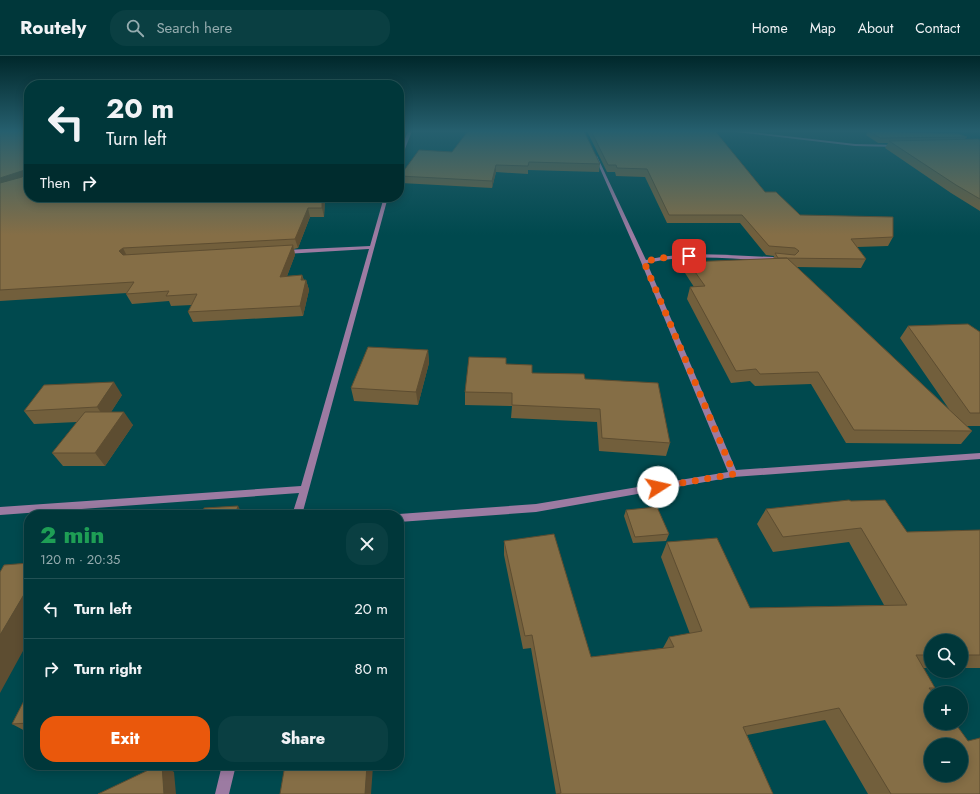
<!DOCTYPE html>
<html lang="en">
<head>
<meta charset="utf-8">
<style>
	:root { --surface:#00373a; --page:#0a3f42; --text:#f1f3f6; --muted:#95acaf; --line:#225154; --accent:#ea580c }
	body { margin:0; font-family:Jost,sans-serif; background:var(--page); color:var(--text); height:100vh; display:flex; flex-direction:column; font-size:15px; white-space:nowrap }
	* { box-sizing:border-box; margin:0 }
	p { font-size:13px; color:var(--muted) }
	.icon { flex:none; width:22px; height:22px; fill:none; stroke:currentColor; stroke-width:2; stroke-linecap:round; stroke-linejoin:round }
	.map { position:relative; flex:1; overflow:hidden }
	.sheet { position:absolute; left:24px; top:454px; width:380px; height:260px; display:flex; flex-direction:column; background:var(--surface); border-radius:16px; box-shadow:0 2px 10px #0003,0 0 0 1px var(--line) }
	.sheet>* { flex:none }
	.guide { position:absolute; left:24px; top:24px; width:380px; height:122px; border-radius:16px; box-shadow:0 2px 10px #0003,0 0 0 1px var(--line); background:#00373a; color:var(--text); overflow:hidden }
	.fabs { position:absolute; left:924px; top:578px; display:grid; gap:8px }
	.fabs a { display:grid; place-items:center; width:44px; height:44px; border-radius:50%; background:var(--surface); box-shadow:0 2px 10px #0003,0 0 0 1px var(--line); font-size:20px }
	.pin { position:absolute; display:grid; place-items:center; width:34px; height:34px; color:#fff; margin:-17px; border-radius:8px; box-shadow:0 2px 6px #0006 }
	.me { position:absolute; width:44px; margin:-22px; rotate:80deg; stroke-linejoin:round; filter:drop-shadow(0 0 3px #0008) }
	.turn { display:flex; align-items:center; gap:14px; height:84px; padding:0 16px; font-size:18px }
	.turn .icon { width:52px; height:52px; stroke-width:2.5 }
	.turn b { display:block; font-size:28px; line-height:34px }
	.then { display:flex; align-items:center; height:38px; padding:0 16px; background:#0003; gap:8px; font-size:15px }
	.round { display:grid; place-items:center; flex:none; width:42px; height:42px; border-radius:16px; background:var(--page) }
	.head { display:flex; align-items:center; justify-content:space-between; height:68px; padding:0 16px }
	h1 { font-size:24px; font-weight:800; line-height:30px; color:#1e9e55 }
	.action { display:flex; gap:8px; margin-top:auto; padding:8px 16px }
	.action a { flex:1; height:46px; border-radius:16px; background:var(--accent); color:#fff; font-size:16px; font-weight:800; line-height:46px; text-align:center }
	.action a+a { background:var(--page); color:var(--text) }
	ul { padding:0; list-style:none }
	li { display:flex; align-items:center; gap:12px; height:60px; padding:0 16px; border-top:1px solid var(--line) }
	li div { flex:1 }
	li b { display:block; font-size:15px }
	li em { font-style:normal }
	header { display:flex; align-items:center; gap:24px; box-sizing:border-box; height:56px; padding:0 20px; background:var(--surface); border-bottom:1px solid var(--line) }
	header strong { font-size:19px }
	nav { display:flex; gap:22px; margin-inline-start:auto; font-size:14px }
	.search { width:280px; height:36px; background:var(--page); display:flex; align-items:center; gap:10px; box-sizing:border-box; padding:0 14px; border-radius:16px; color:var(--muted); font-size:15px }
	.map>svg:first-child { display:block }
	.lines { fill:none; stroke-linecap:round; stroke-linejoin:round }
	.minor { fill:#9c7ba2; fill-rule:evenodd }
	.wall { fill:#725f3c }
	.shaded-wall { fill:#5d4d31 }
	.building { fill:#856e46; stroke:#5d4d31; fill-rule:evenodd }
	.route { stroke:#ea580c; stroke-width:7; stroke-dasharray:0 12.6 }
</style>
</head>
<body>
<header>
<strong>Routely</strong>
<div class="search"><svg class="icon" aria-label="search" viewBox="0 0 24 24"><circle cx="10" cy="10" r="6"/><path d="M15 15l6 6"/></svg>Search here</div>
<nav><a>Home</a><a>Map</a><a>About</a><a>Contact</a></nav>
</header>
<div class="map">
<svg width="980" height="738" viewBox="0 0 980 738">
	<rect width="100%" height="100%" fill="#00494e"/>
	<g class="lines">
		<path class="minor" d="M408,75H412L401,103L399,104V98Z
			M729,75H743L855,88L897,89L899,90L897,91L855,90Z
			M594,99L597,100L646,204C688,194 731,200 774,201L777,203L774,205C732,203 689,197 647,207L736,414L980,397V403L733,421L536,456L399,466V459H396L399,458L536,448L728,416L641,206Z
			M384,141H388L302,459H292L299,437L0,459V451L301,430L369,193L285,198L282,196L285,194L370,190Z
			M222,709H236L229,738H215Z"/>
	</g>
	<path class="wall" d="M0,75L29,141H325L324,161H310L298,192L294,193L295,199L287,220L302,219L304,224H306L309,234L303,260L193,266L188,256L192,249L171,250L169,245L132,248L126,238L127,237L0,245Z
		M587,75H715L765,136L800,159L893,181L888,190L857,191L866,203L861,212L797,211L949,353L900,282L908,270L980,276V370H966L972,375L961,388L846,387L811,328L755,330L750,325L731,327L687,243L690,231H694L685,217L688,206L773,203L774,200L766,199L740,167H667L645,121L616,120L615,116H607Z
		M868,75H888L967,81L965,83L980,84V155L951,137L885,92L888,87H878L866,79Z
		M452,96L600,108L599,116L528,114V118L496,116L492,132L401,127L400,120Z
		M428,294L429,307L418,349L354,345L351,332Z
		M506,308L532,317L585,323L670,387L666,400L599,395L597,366L511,362L512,350L465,349V336Z
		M122,339L111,356L133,369L105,410H63L52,397L77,366L34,368L24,355Z
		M851,445L907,476L980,474V612H961V585H931V612H923L935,632L931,634L980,738H868L825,664L747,679L773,738H556L531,592L523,593L504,499V485L591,601L663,592L669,581L690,578L661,501L667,486L750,552L884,549L849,486L773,496L757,468L766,453Z
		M626,454L669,478L666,485L633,487L624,460Z
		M29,635V677L12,668Z"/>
	<path class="shaded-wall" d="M496,109V116L492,132V125Z
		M25,114L29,120L0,132V122Z
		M322,141H325L324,161L322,152Z
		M308,152L310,161L298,192L295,183Z
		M293,189L295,199L283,231L280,221Z
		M123,192L128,202L124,205L119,195Z
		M302,219L305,229L306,224L309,234L303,260L300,250L301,224Z
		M428,294L429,307L418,349L416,336Z
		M114,326L122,339L106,364L97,351Z
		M124,356L133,369L105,410L95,397Z
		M238,450L243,459H235Z
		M29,530V584L0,637V579Z
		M162,709H164L174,716L176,738H164Z
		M367,709H372L373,710L371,738H365Z"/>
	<path class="building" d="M0,75H29V141H322V152H308L295,183L123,192L119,195L123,199L293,189L280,221L302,219L301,224H306L300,250L188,256L197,238L166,240L169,235L126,238L134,226L0,234V127L22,121L26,118L25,114L0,122Z
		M468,75H584L600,108L529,106L528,110L496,109L492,125L400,120L419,94L452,96Z
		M591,75H715L765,136H776L800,159L893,161V181L851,183L866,203L778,202L775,197L795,199L799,195L795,192L769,190L742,159H669L647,113L617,112L616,109H608Z
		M869,75L959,78L967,81L880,82Z
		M978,83L980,84V143L956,129L889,85Z
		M787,202L972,375L854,374L818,316L760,318L756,313L736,315L690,231L705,230L688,206Z
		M968,268L980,276V357H970L908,270Z
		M368,291L428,294L416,336L351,332Z
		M469,301L506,302V308L532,309V317L584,318L585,323L658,327L670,387L602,382L600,353L512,349V337L465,336Z
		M114,326L97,351L24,355L44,329Z
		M85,356H124L95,397H52Z
		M849,444L851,445L885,444L907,476L980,474V599H961V585H931V599H916L935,632H929L933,637H931V667H955L968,685L980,682V738H891L839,652L743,671L773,738H556L561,737L532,579L525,580L504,485L554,478L591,601L674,591L669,581L702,575L667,486L717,482L750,552L907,549L861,472L783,481L766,453ZM931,689H961V719H931Z
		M238,450L235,459H202L204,452Z
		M657,451L669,478L635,481L626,454Z
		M29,507V530L0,579V516L4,509Z
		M29,635V667L12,668Z
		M159,709H162L164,738H98Z
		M285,709H367L365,738H280Z"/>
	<linearGradient id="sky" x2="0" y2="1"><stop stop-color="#00282b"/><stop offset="0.42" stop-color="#265f6e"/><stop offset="1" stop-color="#265f6e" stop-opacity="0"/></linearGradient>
	<rect width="980" height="179" fill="url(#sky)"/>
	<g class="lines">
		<path class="route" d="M658,431L734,418L644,206L659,202L689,200"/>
	</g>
</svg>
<div class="fabs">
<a><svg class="icon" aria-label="search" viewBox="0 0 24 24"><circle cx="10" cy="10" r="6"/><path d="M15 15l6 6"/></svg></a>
<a>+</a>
<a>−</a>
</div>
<div class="pin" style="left:689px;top:200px;background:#d93025"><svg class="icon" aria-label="arrive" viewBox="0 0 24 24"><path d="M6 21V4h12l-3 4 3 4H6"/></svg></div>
<svg class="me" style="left:658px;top:431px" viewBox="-20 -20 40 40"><circle r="19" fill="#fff"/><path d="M0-13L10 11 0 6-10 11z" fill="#ea580c"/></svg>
<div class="guide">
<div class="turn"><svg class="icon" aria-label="left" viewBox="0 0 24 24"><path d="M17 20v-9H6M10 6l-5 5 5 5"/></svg><div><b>20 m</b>Turn left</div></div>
<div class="then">Then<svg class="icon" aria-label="right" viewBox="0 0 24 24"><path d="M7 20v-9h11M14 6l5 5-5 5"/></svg></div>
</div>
<section class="sheet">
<div class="head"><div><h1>2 min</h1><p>120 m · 20:35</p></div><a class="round"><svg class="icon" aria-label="close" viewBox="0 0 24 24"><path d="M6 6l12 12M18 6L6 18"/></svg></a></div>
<ul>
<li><svg class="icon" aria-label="left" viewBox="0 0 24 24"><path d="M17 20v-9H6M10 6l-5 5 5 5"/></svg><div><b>Turn left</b></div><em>20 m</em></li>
<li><svg class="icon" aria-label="right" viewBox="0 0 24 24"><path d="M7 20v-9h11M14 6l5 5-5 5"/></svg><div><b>Turn right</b></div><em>80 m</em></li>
</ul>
<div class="action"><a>Exit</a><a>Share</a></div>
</section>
</div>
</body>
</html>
